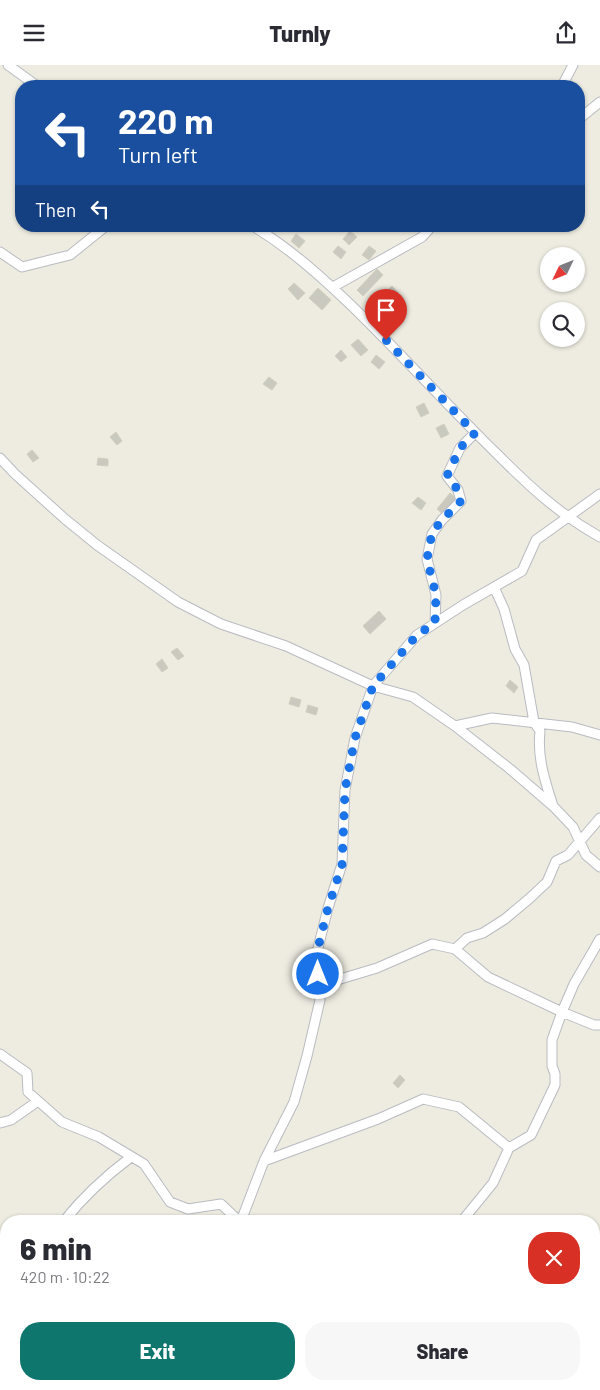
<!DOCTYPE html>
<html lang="en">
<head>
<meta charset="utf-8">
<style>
	:root { --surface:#fff; --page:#f7f7f7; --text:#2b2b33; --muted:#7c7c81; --accent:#0f766e }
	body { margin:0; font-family:Barlow,sans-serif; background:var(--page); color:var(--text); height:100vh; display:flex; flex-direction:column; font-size:19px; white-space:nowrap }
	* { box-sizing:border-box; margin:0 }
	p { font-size:16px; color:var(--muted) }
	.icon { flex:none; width:28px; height:28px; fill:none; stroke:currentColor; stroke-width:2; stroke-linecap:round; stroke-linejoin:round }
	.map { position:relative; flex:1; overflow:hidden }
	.side { position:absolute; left:0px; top:1150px; width:600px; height:175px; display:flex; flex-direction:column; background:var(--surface); border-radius:20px 20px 0 0; box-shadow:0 1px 4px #0004 }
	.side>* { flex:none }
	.guide { position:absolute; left:15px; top:15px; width:570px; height:152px; border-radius:20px; box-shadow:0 1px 4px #0004; background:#1a4fa0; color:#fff; overflow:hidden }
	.needle { width:32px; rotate:227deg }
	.controls { position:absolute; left:540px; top:182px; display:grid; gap:10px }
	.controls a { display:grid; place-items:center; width:45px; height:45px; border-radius:50%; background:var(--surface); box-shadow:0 1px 4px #0004; font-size:25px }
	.pin { position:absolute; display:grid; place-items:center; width:42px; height:42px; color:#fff; margin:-51px -21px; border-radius:50% 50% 50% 0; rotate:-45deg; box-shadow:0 0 5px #0007 }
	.pin .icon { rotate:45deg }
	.me { position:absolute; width:55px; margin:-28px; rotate:0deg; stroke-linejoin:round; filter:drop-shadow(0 0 4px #0008) }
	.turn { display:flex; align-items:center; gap:18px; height:105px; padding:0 20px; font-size:22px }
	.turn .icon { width:65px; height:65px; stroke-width:2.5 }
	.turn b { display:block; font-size:35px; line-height:42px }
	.then { display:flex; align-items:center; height:48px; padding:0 20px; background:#0003; gap:10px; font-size:19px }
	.round { display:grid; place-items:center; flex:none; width:52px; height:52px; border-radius:20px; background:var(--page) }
	.overview { display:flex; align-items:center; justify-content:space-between; height:85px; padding:0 20px }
	h1 { font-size:30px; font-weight:800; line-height:38px }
	.button { display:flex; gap:10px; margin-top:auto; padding:10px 20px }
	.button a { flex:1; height:58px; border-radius:20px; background:var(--accent); color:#fff; font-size:20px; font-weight:800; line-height:58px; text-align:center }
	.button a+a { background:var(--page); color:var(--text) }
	header { display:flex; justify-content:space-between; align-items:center; height:65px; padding:0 20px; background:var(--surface); font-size:22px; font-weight:800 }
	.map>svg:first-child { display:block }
	.building { fill:#cac9c0; stroke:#d2cebf }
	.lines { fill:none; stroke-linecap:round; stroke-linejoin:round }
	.street-casing { stroke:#b9bbc1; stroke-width:11 }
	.street { stroke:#fff; stroke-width:9 }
	.route { stroke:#1a73e8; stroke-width:9; stroke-dasharray:0 16.2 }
</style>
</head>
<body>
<header><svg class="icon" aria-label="menu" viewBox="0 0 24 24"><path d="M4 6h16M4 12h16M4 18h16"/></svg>Turnly<svg class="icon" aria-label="share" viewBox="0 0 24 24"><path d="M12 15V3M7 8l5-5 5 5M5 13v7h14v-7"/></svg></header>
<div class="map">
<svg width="600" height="1325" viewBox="0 0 600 1325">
	<rect width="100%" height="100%" fill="#eeece1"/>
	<path class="building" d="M350,166L357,172L349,180L343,174Z
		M296,169L305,176L299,183L291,176Z
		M338,181L346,187L341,194L333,187Z
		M369,181L376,186L369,195L362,190Z
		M377,204L383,210L363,231L357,225Z
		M294,218L305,228L298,235L288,224Z
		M392,221L398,228L390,235L384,228Z
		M318,223L331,235L322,245L309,233Z
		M358,274L368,285L361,291L351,280Z
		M341,285L347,292L341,297L335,291Z
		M376,290L385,297L379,304L371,297Z
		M269,312L277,318L272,325L263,319Z
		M424,338L429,348L421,352L416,342Z
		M444,359L449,369L441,373L436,363Z
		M116,367L122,376L117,380L110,372Z
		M32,385L39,393L33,397L27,389Z
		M98,393L108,394V401L97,400Z
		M450,428L457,434L444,450L437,444Z
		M418,432L426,438L421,445L412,438Z
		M379,546L386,554L370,569L363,561Z
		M177,583L184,591L178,595L171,587Z
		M162,594L168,603L162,607L156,599Z
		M510,615L518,622L514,628L506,621Z
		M291,632L301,635L299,642L289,639Z
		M308,640L318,643L316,650L306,647Z
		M400,1010L405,1015L398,1023L393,1018Z"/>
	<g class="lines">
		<defs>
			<path id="street" d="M8,0L37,21
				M562,21L573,0
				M579,54L600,37
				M253,161C291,184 324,214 356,245C404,292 449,342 497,389C530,422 559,449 600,472
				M0,187L22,202L70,190L106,161
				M333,222L422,172L432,161
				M0,393L15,409L65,454L97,480L178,537L221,559L286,581L373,621L413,632L455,661L510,704L553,741L573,762L586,790L600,802
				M494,522L504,544L515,584L524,600L534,657L540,666C537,693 545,716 553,741
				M435,558L436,530L427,494L432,469L442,455L461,436L458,425L447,411L460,383L475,368
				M455,661L492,653L572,662L600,670
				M455,884L467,873L483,868L505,854L530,833L547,817L556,796L568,790L600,753
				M319,927L337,915L377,903L432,879L455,884L488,912L562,947L574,919L600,874
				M0,989L27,1008L28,1027L62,1057L99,1072L144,1099L170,1137L188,1144L221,1139L239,1156
				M0,1058L11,1055L38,1036
				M509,1083L531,1070L555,1020V1009L552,1001V975L562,947L594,960H600
				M264,1096L378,1054L423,1034L459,1042L509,1083L493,1118L462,1156
				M64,1156C83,1132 107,1110 131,1092
				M241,1156L264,1096L294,1037L307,991L320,935L316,891L328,843L342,799L345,725L355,673L373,621L417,570L463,540L522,506L536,475L600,429
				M0,1206L6,1204
				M0,1281L6,1288
				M34,1319L40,1325
				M416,1319L424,1325
				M67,1325L78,1319"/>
		</defs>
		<use href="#street" class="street-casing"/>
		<use href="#street" class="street"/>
	</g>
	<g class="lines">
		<path class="route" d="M318,909L316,891L328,843L342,800L345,725L355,673L373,621L417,570L435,558L436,530L427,494L432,468L442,455L461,436L458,425L447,411L460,383L475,368L386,275"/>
	</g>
</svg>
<div class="controls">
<a><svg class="needle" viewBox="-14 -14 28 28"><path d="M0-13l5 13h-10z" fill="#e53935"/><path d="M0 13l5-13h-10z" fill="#7c7c81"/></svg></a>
<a><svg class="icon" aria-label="search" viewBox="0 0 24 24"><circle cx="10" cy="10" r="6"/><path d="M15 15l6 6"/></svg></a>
</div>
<div class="pin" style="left:386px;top:275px;background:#d93025"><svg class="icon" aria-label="arrive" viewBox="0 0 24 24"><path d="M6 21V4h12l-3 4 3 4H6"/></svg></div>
<svg class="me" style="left:318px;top:909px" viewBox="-20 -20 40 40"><circle r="17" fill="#1a73e8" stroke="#fff" stroke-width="3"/><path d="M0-11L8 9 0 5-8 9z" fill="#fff"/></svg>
<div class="guide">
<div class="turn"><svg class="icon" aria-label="left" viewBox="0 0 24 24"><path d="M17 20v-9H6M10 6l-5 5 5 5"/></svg><div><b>220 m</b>Turn left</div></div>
<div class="then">Then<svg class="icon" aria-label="left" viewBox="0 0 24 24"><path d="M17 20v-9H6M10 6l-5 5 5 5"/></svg></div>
</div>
<section class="side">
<div class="overview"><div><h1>6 min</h1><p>420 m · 10:22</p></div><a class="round" style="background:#d93025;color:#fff"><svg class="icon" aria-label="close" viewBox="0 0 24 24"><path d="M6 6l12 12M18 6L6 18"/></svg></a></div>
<div class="button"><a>Exit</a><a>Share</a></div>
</section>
</div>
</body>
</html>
